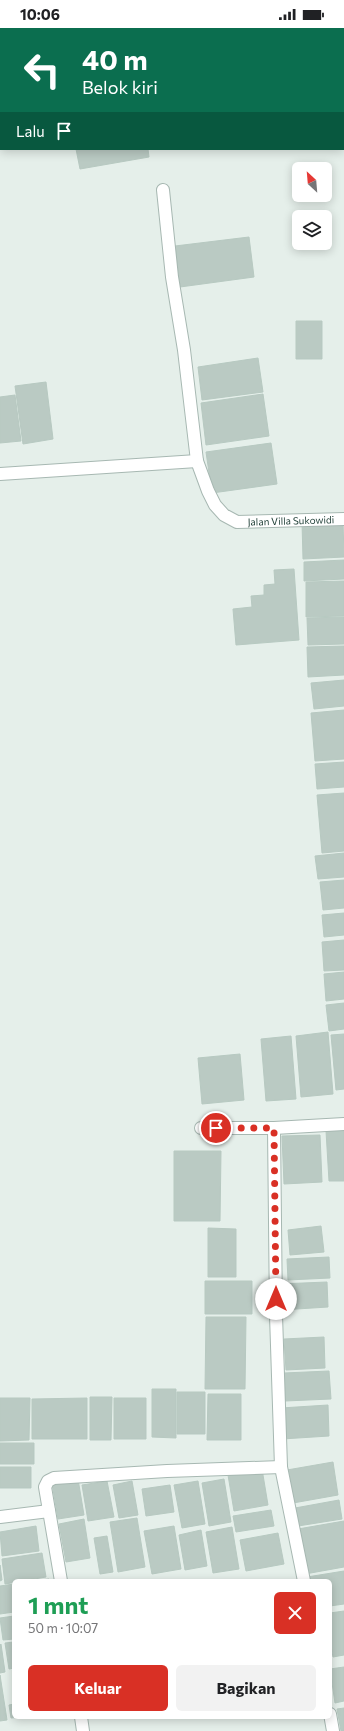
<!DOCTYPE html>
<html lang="id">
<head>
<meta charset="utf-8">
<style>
	:root { --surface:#fff; --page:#f2f2f2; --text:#202124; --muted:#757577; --accent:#d93025 }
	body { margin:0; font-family:Commissioner,sans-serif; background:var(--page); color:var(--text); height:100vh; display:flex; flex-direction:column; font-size:15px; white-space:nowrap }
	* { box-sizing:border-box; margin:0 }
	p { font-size:13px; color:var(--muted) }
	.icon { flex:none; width:22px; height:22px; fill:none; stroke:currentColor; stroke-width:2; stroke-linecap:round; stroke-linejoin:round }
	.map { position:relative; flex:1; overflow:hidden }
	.drawer { position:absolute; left:12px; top:1551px; width:320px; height:140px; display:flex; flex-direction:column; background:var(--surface); border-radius:6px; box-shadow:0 2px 10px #0003 }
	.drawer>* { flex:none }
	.banner { position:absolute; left:0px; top:0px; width:344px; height:122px; box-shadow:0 2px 10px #0003; background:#0b6e4f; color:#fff; overflow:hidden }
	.needle { width:26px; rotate:334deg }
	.fabs { position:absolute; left:292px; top:134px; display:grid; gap:8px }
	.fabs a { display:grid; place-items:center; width:40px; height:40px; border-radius:6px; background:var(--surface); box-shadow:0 2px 10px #0003; font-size:20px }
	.pin { position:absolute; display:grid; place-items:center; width:34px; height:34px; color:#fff; margin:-17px; border:2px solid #fff; border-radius:50%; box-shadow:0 1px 4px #0007 }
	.me { position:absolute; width:44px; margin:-22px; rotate:0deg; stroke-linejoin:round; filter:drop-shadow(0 0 3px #0008) }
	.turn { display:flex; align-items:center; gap:14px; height:84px; padding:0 16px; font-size:18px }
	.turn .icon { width:52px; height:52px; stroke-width:2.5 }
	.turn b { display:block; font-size:28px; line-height:34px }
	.then { display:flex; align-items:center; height:38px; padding:0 16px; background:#0003; gap:8px; font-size:15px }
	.round { display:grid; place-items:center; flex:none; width:42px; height:42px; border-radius:6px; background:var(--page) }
	.headline { display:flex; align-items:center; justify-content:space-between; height:68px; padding:0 16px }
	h1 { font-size:24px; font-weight:700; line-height:30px; color:#1e9e55 }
	.button { display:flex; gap:8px; margin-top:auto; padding:8px 16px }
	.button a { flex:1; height:46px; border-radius:6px; background:var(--accent); color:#fff; font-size:16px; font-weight:700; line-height:46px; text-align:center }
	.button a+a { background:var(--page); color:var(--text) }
	.status { display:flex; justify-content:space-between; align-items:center; height:28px; padding:0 20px; background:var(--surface); direction:ltr }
	.status svg { height:11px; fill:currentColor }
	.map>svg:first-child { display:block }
	.building { fill:#bacac3; stroke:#b7c9c1 }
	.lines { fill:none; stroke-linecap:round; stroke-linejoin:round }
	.street-casing { stroke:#a7b8b2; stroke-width:14 }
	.street { stroke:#fff; stroke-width:12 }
	.route { stroke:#d93025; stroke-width:7; stroke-dasharray:0 12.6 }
	.labels { text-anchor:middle; stroke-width:4; stroke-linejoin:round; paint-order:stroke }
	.street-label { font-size:10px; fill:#23423a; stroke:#f6fbf8 }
</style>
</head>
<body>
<div class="status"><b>10:06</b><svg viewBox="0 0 49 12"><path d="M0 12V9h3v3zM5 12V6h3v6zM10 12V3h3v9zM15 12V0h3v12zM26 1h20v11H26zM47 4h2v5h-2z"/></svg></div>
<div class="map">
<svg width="344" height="1703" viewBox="0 0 344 1703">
	<rect width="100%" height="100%" fill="#e5efea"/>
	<path class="building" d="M76,121H148L149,129L80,141Z
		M249,209L254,249L180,259L175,218Z
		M296,293H322V331H296Z
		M258,330L263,364L202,372L198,339Z
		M46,354L53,411L23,416L15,358Z
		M263,366L269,408L206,417L201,375Z
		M15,367L21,413L0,415V369Z
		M271,415L277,456L212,465L206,424Z
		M343,493L344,529L303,531L302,494Z
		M344,532V551L304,553V534Z
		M294,541L299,612L236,617L233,581L252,579L251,568L264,567V557L275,556L274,542Z
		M344,553V588L306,589V554Z
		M344,589V616L308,617L307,590Z
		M344,618V647L308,649L307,619Z
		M344,652V678L314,681L311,655Z
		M344,682V731L315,733L311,685Z
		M344,734V759L317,761L315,736Z
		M344,765V823L322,825L317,767Z
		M344,825V849L318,851L315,828Z
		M344,852V880L323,882L320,854Z
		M344,885V907L324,909L322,887Z
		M344,912V942L324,943L322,914Z
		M344,944V971L326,973L324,946Z
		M344,975V1001L329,1003L326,977Z
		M328,1004L333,1066L301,1069L296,1008Z
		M344,1006V1061L336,1062L331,1007Z
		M291,1008L296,1071L266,1073L261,1011Z
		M240,1026L244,1072L202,1076L198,1030Z
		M344,1101V1153H329L326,1103Z
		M320,1107L322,1154L284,1156L282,1108Z
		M174,1123H221L220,1193H174Z
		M321,1198L324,1224L290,1227L288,1202Z
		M208,1200L236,1201V1249H208Z
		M329,1229L330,1250L288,1252L287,1231Z
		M205,1253H252V1286H205Z
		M327,1254L328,1279L281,1282L279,1256Z
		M206,1289H246L245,1361H205Z
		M324,1309L325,1340L286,1342L284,1311Z
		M329,1343L331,1371L285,1373L284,1345Z
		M152,1361H176V1410L152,1409Z
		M177,1364H205V1406H177Z
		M208,1366H241V1412H207Z
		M90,1369H112L111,1412H90Z
		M0,1370H30L29,1412L0,1413Z
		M87,1370V1411H32V1371Z
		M114,1370H146V1411H114Z
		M328,1377L329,1408L282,1411L281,1380Z
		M0,1415H34V1436H0Z
		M333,1434L338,1467L293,1475L287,1442Z
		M0,1439H31V1460H0Z
		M262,1441L268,1477L234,1483L228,1447Z
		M78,1451L84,1487L58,1491L52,1455Z
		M224,1451L231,1494L209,1498L202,1455Z
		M107,1453L114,1489L88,1493L82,1457Z
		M132,1453L138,1487L119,1490L113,1457Z
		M198,1453L205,1496L182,1500L174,1457Z
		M170,1457L174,1484L146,1488L142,1461Z
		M339,1472L342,1491L298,1498L295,1480Z
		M271,1482L274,1498L236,1504L233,1488Z
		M137,1490L145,1539L118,1544L110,1494Z
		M84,1491L90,1530L66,1534L59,1496Z
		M344,1493V1539L305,1546L298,1501Z
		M36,1498L39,1523L2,1528L0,1504Z
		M174,1498L181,1541L152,1546L144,1503Z
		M232,1499L239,1541L213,1545L206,1504Z
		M201,1502L207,1538L185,1542L179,1507Z
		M278,1505L284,1536L246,1543L240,1512Z
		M107,1508L113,1544L100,1546L94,1510Z
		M42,1525L46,1549L5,1556L2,1531Z
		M0,1537L2,1552L0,1553Z
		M344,1543V1576L330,1578V1553H308L307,1549Z
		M49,1551V1553H33Z
		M14,1556V1584L0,1586V1558Z
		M344,1583V1627L333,1629L330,1613V1585Z
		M14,1588V1611L3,1612L0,1590Z
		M14,1614V1640L9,1641L5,1615Z
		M1,1616L5,1644L0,1645V1617Z
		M344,1639V1673L335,1675L330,1641Z
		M0,1647L7,1692L0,1693Z
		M14,1676V1689H20L11,1690L9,1677Z
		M344,1680V1703H341L337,1681Z"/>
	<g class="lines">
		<defs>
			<g id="street">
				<path id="s1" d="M163,162L172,249L184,322L197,433L208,463L215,477L224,487L237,494L344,491"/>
				<path d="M0,446L197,433"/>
				<path d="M201,1100H274L344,1096"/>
				<path d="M274,1100L276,1287L281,1439L304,1553"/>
				<path d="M0,1489L49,1483"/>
				<path d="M61,1553L45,1459L48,1453L54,1450L167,1443L281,1439"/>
				<path d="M330,1686L333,1703"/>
				<path d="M81,1689L83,1703"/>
			</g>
		</defs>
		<use href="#street" class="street-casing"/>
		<use href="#street" class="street"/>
	</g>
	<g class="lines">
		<path class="route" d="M216,1100H274L276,1271"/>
	</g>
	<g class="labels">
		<g class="street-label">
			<text dy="4" stroke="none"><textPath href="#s1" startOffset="403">Jalan Villa Sukowidi</textPath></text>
		</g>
	</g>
</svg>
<div class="fabs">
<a><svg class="needle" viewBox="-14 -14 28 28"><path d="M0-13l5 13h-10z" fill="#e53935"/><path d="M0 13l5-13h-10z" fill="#757577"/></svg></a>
<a><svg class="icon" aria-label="layers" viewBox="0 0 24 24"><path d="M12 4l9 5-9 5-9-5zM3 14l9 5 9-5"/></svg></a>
</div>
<div class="pin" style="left:216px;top:1100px;background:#d93025"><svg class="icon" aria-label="arrive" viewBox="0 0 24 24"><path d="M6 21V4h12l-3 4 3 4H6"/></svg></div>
<svg class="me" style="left:276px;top:1271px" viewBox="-20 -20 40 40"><circle r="19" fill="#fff"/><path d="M0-13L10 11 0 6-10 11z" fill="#d93025"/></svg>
<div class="banner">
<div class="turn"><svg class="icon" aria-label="left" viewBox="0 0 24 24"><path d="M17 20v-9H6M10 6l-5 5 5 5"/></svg><div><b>40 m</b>Belok kiri</div></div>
<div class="then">Lalu<svg class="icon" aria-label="arrive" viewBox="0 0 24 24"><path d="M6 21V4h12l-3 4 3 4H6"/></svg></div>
</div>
<section class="drawer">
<div class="headline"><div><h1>1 mnt</h1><p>50 m · 10:07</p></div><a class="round" style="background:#d93025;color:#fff"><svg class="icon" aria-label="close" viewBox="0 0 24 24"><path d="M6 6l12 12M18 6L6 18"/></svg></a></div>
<div class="button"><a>Keluar</a><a>Bagikan</a></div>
</section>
</div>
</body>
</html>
